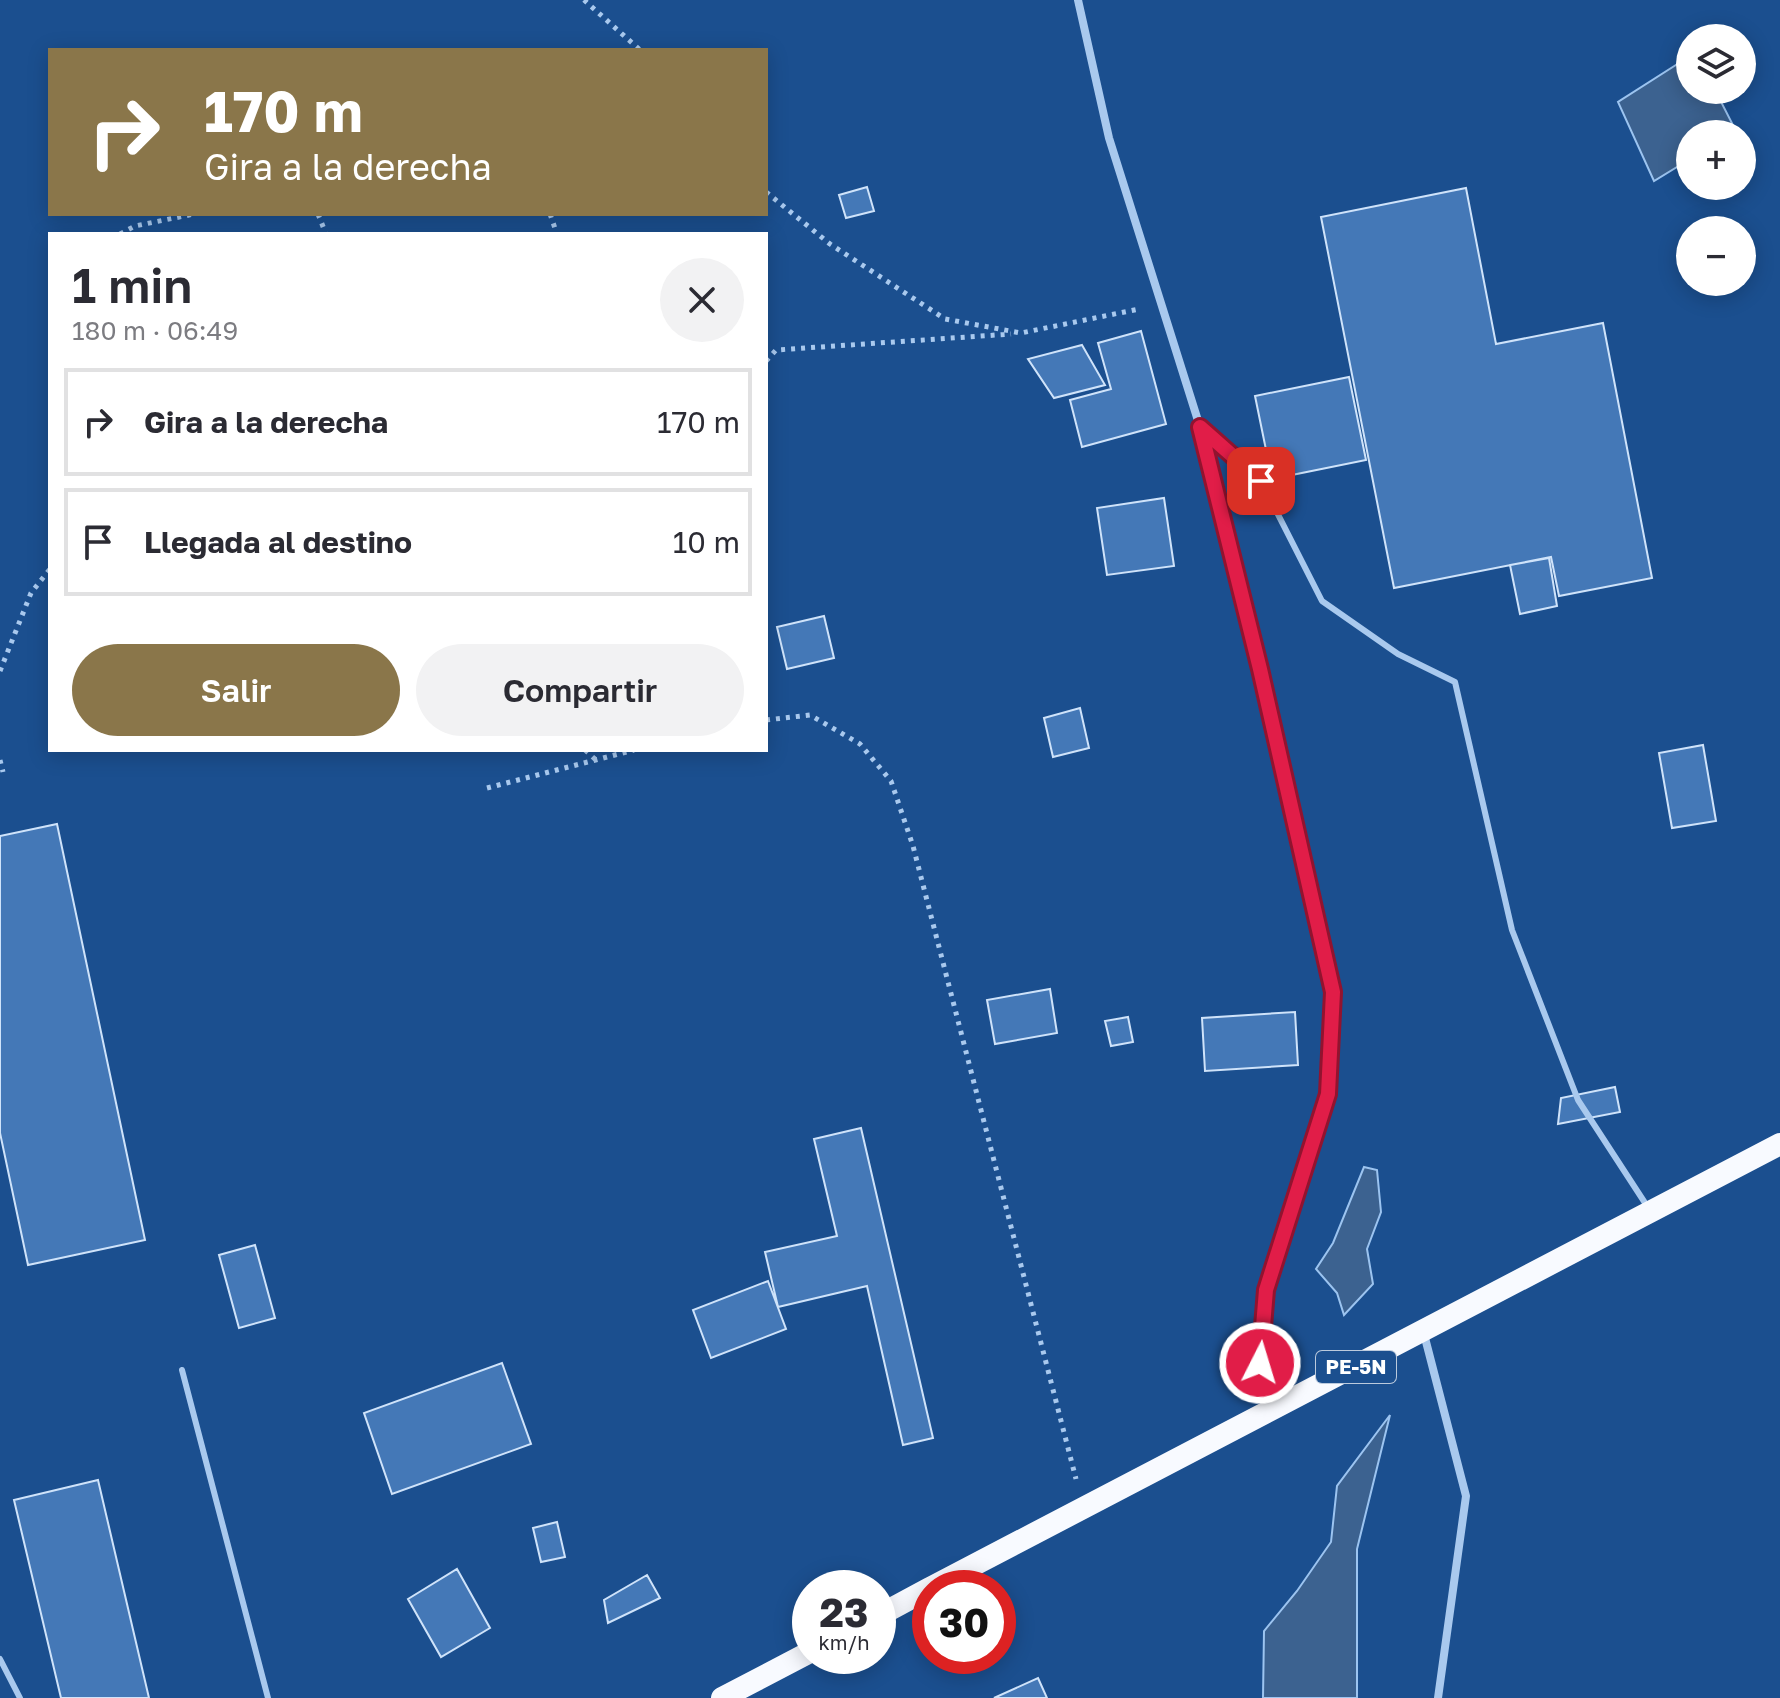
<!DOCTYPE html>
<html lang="es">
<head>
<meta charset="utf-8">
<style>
	:root { --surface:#fff; --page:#f2f2f3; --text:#2b2b33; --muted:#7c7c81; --line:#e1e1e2; --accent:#8a764a }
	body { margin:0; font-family:"Golos Text",sans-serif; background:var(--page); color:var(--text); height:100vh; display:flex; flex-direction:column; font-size:30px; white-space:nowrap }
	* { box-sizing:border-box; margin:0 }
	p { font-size:26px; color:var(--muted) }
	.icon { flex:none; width:44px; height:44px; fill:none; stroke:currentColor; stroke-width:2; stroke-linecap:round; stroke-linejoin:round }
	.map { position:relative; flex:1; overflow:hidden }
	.sheet { position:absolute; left:48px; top:232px; width:720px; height:520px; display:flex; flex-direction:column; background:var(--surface); border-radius:0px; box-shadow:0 4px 20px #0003 }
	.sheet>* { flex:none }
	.banner { position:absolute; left:48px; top:48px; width:720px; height:168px; border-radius:0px; box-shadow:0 4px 20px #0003; background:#8a764a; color:#fff; overflow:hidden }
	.fabs { position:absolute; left:1676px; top:24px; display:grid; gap:16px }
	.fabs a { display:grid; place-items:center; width:80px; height:80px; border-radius:50%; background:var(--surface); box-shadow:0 4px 20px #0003; font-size:40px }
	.speed { position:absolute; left:792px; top:1570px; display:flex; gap:16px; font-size:40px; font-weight:700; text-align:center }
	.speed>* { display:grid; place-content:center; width:104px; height:104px; border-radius:50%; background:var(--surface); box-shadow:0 4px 20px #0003; line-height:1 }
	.speed small { font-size:20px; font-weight:400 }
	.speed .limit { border:12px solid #d22; background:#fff; color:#111 }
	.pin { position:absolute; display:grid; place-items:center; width:68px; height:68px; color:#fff; margin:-34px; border-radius:16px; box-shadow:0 4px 12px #0006 }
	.me { position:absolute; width:88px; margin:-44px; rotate:5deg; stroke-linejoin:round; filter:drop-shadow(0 0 6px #0008) }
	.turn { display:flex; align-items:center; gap:28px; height:168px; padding:0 24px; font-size:36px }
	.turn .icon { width:104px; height:104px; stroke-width:2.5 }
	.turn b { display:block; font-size:56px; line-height:68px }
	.round { display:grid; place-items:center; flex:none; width:84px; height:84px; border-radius:42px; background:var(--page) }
	.summary { display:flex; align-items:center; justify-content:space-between; height:136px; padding:0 24px }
	h1 { font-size:48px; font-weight:600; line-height:60px }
	.action { display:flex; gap:16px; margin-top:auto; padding:16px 24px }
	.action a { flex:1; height:92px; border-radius:48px; background:var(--accent); color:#fff; font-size:32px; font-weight:600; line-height:92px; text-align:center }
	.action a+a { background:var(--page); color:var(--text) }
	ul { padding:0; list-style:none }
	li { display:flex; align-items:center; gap:24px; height:108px; margin:0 16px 12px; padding:0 8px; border:4px solid var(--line); border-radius:0px }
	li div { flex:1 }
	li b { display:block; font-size:30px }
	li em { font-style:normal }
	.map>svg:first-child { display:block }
	.water { fill:#3c6290; stroke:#9cc4f0; stroke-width:2 }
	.building { fill:#4478b7; stroke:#cfe3fa; stroke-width:2 }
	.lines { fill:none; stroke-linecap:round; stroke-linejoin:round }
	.path { stroke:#a9c9ee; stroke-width:5; stroke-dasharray:4 6; stroke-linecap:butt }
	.service { stroke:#a9c9ee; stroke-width:6 }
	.minor { stroke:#a9c9ee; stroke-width:8 }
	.trunk { stroke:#f8faff; stroke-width:22 }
	.route-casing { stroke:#92132f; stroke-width:20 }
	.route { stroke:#e11d48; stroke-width:14 }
	.labels { text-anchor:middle; stroke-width:6; stroke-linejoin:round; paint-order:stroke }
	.shield { fill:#1b4f8f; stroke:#bbcadd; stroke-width:2 }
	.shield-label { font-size:20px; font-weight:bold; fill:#fff }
</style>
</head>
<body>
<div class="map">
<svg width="1780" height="1698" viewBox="0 0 1780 1698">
	<rect width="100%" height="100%" fill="#1b4f8f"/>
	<path class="water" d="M1690,56V90H1715L1736,131L1690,134V159L1654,181L1618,102Z
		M1364,1167L1377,1170L1381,1212L1367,1249L1373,1284L1344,1315L1337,1293L1316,1269L1333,1243Z
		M1390,1415L1357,1549V1698H1263L1264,1631L1297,1591L1331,1542L1337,1486Z"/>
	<path class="building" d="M867,187L874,211L846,218L839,195Z
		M1466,188L1496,344L1603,323L1652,578L1559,596L1551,557L1394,588L1321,217Z
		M1141,331L1166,424L1082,447L1070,400L1111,389L1098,343Z
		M1082,345L1105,385L1054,398L1028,359Z
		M1349,377L1366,460L1272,479L1255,396Z
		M1164,498L1174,566L1107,575L1097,508Z
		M1549,558L1557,606L1520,614L1510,565Z
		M824,616L834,658L787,669L777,627Z
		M1080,708L1089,748L1053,757L1044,718Z
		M1703,745L1716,821L1672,828L1659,753Z
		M57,824L145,1240L28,1265L0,1133V836Z
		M1050,989L1057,1033L995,1044L987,1000Z
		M1295,1012L1298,1065L1205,1071L1202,1018Z
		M1128,1017L1133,1042L1111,1046L1105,1021Z
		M1615,1087L1620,1112L1558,1124L1561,1098Z
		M861,1128L933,1438L903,1445L867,1286L778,1307L765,1252L837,1236L814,1139Z
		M255,1245L275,1318L239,1328L219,1255Z
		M768,1281L786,1329L711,1358L693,1310Z
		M502,1363L531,1444L392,1494L364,1413Z
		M98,1480L149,1698H61L14,1500Z
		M557,1522L565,1557L541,1562L533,1528Z
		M457,1569L490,1628L441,1657L408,1599Z
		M647,1575L660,1598L608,1623L604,1600Z
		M1038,1678L1047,1698H994Z"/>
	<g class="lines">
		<path class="path" d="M584,0L640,50
			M766,192L830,244L945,319L1021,333L1139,309
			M318,214L326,234
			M550,214L557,234
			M120,234L135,226L194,214
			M766,361L776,350L1011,334
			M0,671L31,593L50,569
			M766,720L810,715L860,744L891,781L913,846L1076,1479
			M585,750L596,760
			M0,760L3,772
			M487,788L634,750"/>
		<path class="service" d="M1200,427L1261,481L1322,601L1398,654L1455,682L1512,930L1578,1100L1647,1206
			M182,1370L268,1698
			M0,1659L20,1698"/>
		<path class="minor" d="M1078,0L1109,138L1200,427L1260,669L1333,992L1328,1094L1266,1290L1260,1363L1271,1409
			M1424,1334L1466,1496L1438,1698"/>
		<path class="trunk" d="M930,1588L1780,1144
			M878,1616L930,1588
			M722,1698L810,1652"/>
	</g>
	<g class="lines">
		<defs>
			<path id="route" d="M1260,1363L1266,1290L1328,1094L1333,992L1260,669L1200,427L1261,481"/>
		</defs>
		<use href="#route" class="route-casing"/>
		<use href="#route" class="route"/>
	</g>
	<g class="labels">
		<rect class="shield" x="1316" y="1351" width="80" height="32" rx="6"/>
		<g class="shield-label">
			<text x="1356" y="1374">PE-5N</text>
		</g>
	</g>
</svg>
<div class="fabs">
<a><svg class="icon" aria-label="layers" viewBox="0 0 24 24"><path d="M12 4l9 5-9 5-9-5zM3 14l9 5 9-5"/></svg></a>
<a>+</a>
<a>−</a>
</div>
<div class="speed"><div>23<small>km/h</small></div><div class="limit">30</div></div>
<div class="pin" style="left:1261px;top:481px;background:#d93025"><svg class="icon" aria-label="arrive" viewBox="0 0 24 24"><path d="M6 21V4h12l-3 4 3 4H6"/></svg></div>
<svg class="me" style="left:1260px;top:1363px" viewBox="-20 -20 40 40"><circle r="17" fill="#e11d48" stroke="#fff" stroke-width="3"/><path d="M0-11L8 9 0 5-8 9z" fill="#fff"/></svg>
<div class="banner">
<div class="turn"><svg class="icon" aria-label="right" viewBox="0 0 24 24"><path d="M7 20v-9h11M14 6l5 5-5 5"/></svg><div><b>170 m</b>Gira a la derecha</div></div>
</div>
<section class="sheet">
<div class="summary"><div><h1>1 min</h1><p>180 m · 06:49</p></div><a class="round"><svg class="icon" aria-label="close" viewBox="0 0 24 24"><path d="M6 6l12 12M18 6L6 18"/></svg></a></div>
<ul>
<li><svg class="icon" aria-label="right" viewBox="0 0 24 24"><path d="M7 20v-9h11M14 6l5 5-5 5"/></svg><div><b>Gira a la derecha</b></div><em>170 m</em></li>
<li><svg class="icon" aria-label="arrive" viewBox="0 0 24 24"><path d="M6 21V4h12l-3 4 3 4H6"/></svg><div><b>Llegada al destino</b></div><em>10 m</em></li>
</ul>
<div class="action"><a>Salir</a><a>Compartir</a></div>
</section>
</div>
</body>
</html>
